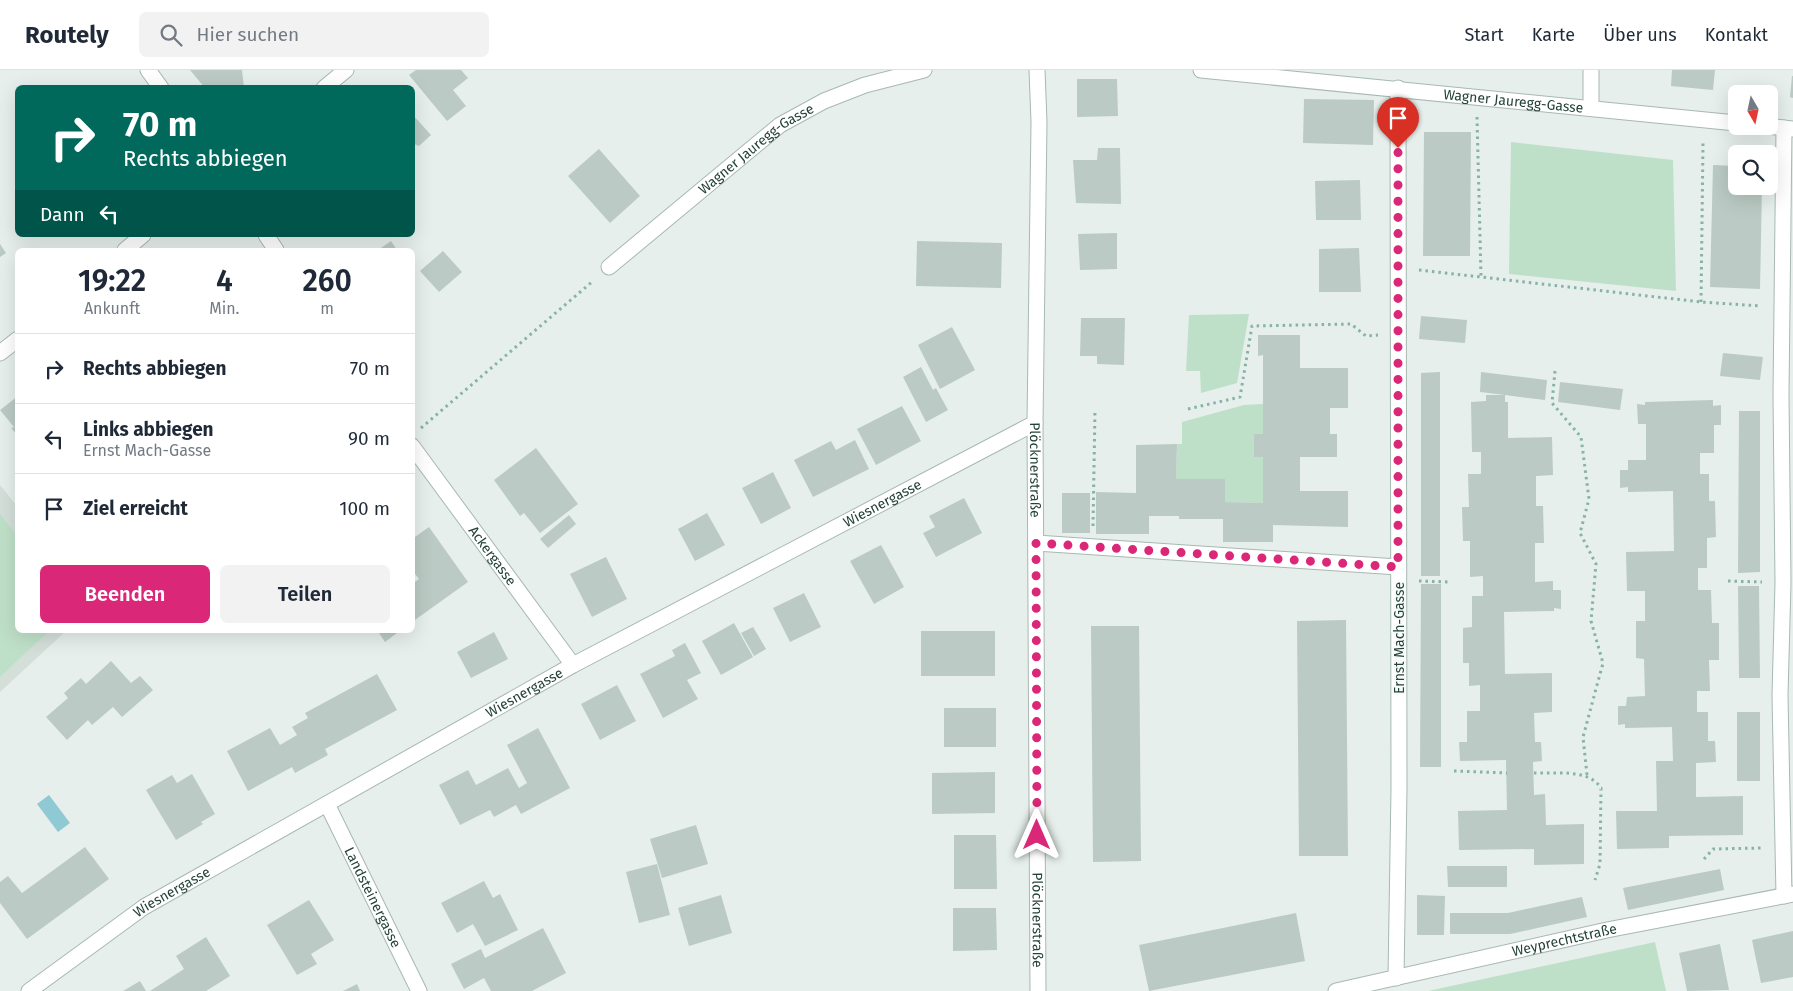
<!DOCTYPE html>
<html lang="de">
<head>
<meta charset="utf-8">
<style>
	:root { --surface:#fff; --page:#f2f2f3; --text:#1f2937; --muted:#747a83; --line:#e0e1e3; --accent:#db2777 }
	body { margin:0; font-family:"Fira Sans",sans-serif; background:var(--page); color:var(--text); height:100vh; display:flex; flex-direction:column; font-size:19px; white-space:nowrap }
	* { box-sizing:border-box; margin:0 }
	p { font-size:16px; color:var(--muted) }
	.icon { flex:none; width:28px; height:28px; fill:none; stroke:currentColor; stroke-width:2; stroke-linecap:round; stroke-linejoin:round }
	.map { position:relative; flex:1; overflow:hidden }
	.panel { position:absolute; left:15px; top:178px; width:400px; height:385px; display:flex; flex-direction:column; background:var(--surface); border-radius:8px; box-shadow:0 5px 20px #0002 }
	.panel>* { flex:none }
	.top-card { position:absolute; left:15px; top:15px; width:400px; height:152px; border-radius:8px; box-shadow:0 5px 20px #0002; background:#00695c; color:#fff; overflow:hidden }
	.needle { width:32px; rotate:171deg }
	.fabs { position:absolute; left:1728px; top:15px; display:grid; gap:10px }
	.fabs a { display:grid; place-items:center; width:50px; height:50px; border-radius:8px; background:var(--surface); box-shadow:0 5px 20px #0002; font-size:25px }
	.pin { position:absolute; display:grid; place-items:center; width:42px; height:42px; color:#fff; margin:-51px -21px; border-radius:50% 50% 50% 0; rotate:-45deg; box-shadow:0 0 5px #0007 }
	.pin .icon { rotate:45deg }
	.me { position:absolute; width:55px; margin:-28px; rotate:0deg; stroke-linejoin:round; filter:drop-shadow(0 0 4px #0008) }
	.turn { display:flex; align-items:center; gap:18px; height:105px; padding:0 25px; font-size:22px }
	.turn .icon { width:65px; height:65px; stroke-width:2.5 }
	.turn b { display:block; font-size:35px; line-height:42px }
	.then { display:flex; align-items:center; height:48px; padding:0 25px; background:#0003; gap:10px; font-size:19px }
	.eta { display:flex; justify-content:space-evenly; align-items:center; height:85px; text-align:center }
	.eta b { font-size:30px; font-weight:600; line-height:35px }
	.primary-button { display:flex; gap:10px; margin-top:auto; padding:10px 25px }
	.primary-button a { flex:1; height:58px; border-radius:8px; background:var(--accent); color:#fff; font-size:20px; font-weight:600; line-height:58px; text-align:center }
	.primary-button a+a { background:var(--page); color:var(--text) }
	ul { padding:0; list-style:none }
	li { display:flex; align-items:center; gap:15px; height:70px; padding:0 25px; border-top:1px solid var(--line) }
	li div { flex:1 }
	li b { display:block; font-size:19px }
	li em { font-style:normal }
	header { display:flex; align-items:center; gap:30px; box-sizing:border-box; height:70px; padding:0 25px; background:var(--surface); border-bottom:1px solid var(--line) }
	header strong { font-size:24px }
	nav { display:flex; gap:28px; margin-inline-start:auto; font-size:18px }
	.search { width:350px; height:45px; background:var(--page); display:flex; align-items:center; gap:12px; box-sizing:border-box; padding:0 18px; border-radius:8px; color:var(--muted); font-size:19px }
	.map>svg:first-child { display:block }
	.built { fill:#d4dfda }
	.green { fill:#bfe0c8 }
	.water { fill:#8ec9d4 }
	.building { fill:#bbcac4 }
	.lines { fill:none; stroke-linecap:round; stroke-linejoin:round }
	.minor-casing { stroke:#a8b8b2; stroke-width:17 }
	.path { stroke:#86b3a5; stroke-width:3; stroke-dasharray:2.5 4; stroke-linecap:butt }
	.minor { stroke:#fff; stroke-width:15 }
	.route { stroke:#db2777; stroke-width:9; stroke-dasharray:0 16.2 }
	.labels { text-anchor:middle; stroke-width:4; stroke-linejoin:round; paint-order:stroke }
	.street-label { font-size:14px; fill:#24423a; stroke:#f7fbf9 }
</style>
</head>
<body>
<header>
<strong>Routely</strong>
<div class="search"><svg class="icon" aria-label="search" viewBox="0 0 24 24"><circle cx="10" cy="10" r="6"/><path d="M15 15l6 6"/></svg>Hier suchen</div>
<nav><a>Start</a><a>Karte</a><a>Über uns</a><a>Kontakt</a></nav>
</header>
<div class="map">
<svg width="1793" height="921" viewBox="0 0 1793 921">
	<rect width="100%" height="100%" fill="#e6efeb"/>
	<path class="built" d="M0,415L17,436L18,560H67L0,622Z"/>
	<path class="green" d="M1511,72L1673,90L1676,221L1509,204Z
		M1249,244L1237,313L1201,323L1200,301H1186L1189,245Z
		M1263,334V364H1254V387H1263V433L1225,432L1176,409L1177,374H1182V352L1244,335Z
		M0,444L17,466L18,560H50L0,607Z
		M1655,872L1666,921H1428Z"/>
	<path class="water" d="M49,725L70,753L58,762L37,734Z"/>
	<path class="building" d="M190,0H242L244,18H205Z
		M416,0H461L468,8L453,20L466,36L447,51L409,5Z
		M1672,0H1715L1713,20L1671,16Z
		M1792,6H1793V28L1790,27Z
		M1077,9H1117L1118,46L1077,47Z
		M1304,29L1374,30L1373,75L1303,73Z
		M412,44L431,65L419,76L412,73Z
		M1424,62H1471L1470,186H1423Z
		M1098,78H1120L1121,134L1076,133L1073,90H1097Z
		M599,79L640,126L610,153L568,106Z
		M1713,95L1736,96V116H1762L1760,219L1710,217Z
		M1360,110L1361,150H1316L1315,111Z
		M1117,163V199L1080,200L1078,164Z
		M391,171L397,180H378Z
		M917,171L1002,173L1001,218L916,216Z
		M0,174L6,183L0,187Z
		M1359,178L1361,222H1319V179Z
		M443,181L462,202L439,222L420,201Z
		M1421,246L1467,250L1465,273L1419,269Z
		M1081,248H1125L1124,295L1097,294V286H1080Z
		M952,257L975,300L940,319L918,275Z
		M1258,265H1300V298H1348V338H1330V364H1337V387H1300V421H1348V457L1273,455V472H1223V449H1179V446H1149V464H1096V422L1136,423V375L1177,374L1176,409H1225V432L1263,433V387H1254V364H1263V285L1258,286Z
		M1723,283L1763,287L1760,310L1720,306Z
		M921,297L933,320L936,318L948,340L926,352L903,307Z
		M1440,302V506H1421V303Z
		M1481,302L1547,310L1545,330L1505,325V332H1508V368L1552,367L1553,405L1536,406V436H1543L1544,473H1535V512L1553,511V520H1561V539L1554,538V541L1504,542L1505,604L1552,603V642L1534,643L1535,672H1541L1542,691L1533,692L1534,725L1545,724L1546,755L1584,754V794L1534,795V779L1459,780L1458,741L1507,740L1506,690L1460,691L1459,672H1467V641H1480V615L1469,616V593H1463V558L1472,557V526H1483V506L1470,507V471H1463L1462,437H1469L1468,404H1481V382H1472L1471,332L1486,331V325H1505L1480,322Z
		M1560,312L1623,319L1620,340L1558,332Z
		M18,326V366L11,358L14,357L0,340Z
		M1713,330V336L1721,335V355H1714V383H1700V404H1709V431H1715L1716,467L1707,468V498H1698V520H1711L1712,553H1719V590H1709L1710,621H1697V642H1708V671H1715L1716,692L1696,693V727L1743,726V765L1669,766V778L1617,779L1616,741H1657L1656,691H1673L1672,657L1625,658V654L1618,655V636H1626L1627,627L1645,626L1644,589L1636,588V551H1645V521H1627L1626,482L1674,481L1673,421L1628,422V417L1620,418V400H1628V390H1646V354H1638L1637,334L1645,335V332Z
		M902,336L921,371L876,395L857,359Z
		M1739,341H1760V502L1738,503Z
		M855,370L869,399L813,427L794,390L831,371L836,380Z
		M536,378L578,434L540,463L524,443L520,446L494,410Z
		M773,402L791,438L761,454L742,418Z
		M1062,423H1090V463H1062Z
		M964,428L982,463L936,487L923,463L935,457L929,446Z
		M707,443L725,475L695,491L678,459Z
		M569,445L576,454L548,478L540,469Z
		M429,457L468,512L412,552V514L419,509L412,500V469Z
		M881,475L904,517L874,534L850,491Z
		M606,487L627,529L592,547L570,504Z
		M1421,514H1441V697H1420Z
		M1738,516H1759L1760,608H1739Z
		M804,523L821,557L790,572L773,538Z
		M1346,550L1348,786H1299L1297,551Z
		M734,553L753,587L721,605L702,571Z
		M1091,556H1139L1141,791L1093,792Z
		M753,557L766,579L754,586L741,563Z
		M377,560H401L385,572Z
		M921,561H995V606H921Z
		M494,562L508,589L471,608L457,582Z
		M685,573L701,603L687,610L698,629L663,648L640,604L675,586L672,580Z
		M111,591L131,613L140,606L153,620L122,647L113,637L92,655L88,650L67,670L46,647L68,628L64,623L81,608L86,614Z
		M377,604L397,640L325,679L328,685L295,703L292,697L248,721L227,681L270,658L280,675L297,665L292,657L308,648L305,643Z
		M617,615L636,651L600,670L581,634Z
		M944,638H996V677H944Z
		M1737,642H1760V711H1737Z
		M538,658L570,718L521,744L516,735L494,747L490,740L460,755L439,715L468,700L476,715L508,698L519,718L527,713L507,675Z
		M995,702V743L932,744V703Z
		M192,704L215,744L201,752L203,754L176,770L146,720L172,705L177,713Z
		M696,755L708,794L662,808L650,769Z
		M954,765H996L997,819H954Z
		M85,777L109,809L27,869L0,833V812L8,806L22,823Z
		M657,794L670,845L639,853L626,802Z
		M1447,796H1507V817H1448Z
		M1720,799L1724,820L1628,840L1623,818Z
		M484,811L493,828L500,824L518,860L485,876L473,854L457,863L441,833Z
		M721,825L732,863L689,876L678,838Z
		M1417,825L1445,826L1444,865H1417Z
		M1582,827L1587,847L1510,864H1450V843H1508Z
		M309,830L334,870L311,884L317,894L297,905L267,855Z
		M953,838H996L997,880L953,881Z
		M1296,843L1305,891L1149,921L1139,875Z
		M543,858L566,903L532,921H491L484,908L464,919L451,894L481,879L485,888Z
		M1793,861V907L1761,913L1752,870Z
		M206,867L230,906L206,921H150L184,899L176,886Z
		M1720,874L1729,920L1687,921L1679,883Z
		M140,911L146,921H123Z
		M357,914L360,921H343Z"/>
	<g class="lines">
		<defs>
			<g id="minor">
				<path d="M148,0L161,18"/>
				<path id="s1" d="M1037,0L1039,52L1035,353L1038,921"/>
				<path id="s2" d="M1201,0L1736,53"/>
				<path d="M324,18L346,0"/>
				<path d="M1591,38V0"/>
				<path d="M1767,56L1793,59"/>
				<path d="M266,165L276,180"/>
				<path d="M125,180L143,165"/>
				<path id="s3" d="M609,197L780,55L824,31L865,15L924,0"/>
				<path d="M0,283L18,269"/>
				<path id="s4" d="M412,376L573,595"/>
				<path d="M1036,473L1398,497"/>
				<path id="s5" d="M327,734L419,921"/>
				<path d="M1784,826L1780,625L1783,513L1781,325L1784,58"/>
				<path d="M1396,908L1399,718L1398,18"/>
				<path id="s6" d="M29,921L144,837L573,595L1035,353"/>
				<path id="s7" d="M1336,921L1607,860L1793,824"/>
			</g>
		</defs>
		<use href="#minor" class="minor-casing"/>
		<path class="path" d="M1477,47L1481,207
			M1419,200L1701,232L1761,236
			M1701,232L1703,72
			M1555,301L1552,333L1581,367L1589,429L1580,463L1596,494L1591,551L1603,593L1583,667L1587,705
			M1188,339L1240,327L1252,256L1351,254L1366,266L1378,265
			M421,358L593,211
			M1093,456L1095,339
			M1419,511L1451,512
			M1728,511L1762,512
			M1454,701L1507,703
			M1534,703C1555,704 1588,698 1601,718L1600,794L1595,810
			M1704,789L1713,779L1762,778"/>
		<use href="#minor" class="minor"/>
	</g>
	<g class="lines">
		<path class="route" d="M1037,765L1036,473L1398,497V78"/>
	</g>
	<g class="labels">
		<g class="street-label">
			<text dy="5" stroke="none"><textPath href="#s2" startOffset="314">Wagner Jauregg-Gasse</textPath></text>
			<text dy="5" stroke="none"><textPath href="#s3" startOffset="189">Wagner Jauregg-Gasse</textPath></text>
			<text dy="5" stroke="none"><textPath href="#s1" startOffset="400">Plöcknerstraße</textPath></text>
			<text dy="5" stroke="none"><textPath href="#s6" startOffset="984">Wiesnergasse</textPath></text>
			<text dy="5" stroke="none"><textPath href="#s4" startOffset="136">Ackergasse</textPath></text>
			<text transform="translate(1399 568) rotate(-90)" y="5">Ernst Mach-Gasse</text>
			<text dy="5" stroke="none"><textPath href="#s6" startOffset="579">Wiesnergasse</textPath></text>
			<text dy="5" stroke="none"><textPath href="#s6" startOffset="174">Wiesnergasse</textPath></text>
			<text dy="5" stroke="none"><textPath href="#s5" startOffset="104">Landsteinergasse</textPath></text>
			<text dy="5" stroke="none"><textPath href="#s1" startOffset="850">Plöcknerstraße</textPath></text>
			<text dy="5" stroke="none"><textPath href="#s7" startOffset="234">Weyprechtstraße</textPath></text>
		</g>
	</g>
</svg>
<div class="fabs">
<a><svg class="needle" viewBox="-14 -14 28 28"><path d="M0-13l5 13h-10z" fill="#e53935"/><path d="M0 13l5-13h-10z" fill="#747a83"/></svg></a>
<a><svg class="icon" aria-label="search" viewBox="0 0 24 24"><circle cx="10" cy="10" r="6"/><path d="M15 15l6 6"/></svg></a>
</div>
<div class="pin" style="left:1398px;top:78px;background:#d93025"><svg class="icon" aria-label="arrive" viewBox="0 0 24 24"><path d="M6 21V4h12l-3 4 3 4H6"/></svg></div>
<svg class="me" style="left:1037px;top:765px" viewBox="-20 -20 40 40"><path d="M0-17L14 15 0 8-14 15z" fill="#db2777" stroke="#fff" stroke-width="4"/></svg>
<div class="top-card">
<div class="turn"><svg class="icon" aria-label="right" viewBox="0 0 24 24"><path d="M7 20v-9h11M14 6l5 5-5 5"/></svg><div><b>70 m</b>Rechts abbiegen</div></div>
<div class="then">Dann<svg class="icon" aria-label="left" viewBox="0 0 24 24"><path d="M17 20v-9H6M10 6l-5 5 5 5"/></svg></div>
</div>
<section class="panel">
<div class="eta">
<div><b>19:22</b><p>Ankunft</p></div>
<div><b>4</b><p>Min.</p></div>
<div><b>260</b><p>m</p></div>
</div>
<ul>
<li><svg class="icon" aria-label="right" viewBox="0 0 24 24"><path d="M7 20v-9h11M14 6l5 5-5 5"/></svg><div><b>Rechts abbiegen</b></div><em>70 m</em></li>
<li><svg class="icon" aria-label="left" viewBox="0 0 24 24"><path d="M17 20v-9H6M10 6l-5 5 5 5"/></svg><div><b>Links abbiegen</b><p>Ernst Mach-Gasse</p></div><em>90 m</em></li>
<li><svg class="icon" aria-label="arrive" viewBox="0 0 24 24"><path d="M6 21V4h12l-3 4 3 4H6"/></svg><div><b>Ziel erreicht</b></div><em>100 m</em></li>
</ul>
<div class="primary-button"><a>Beenden</a><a>Teilen</a></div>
</section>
</div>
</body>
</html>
